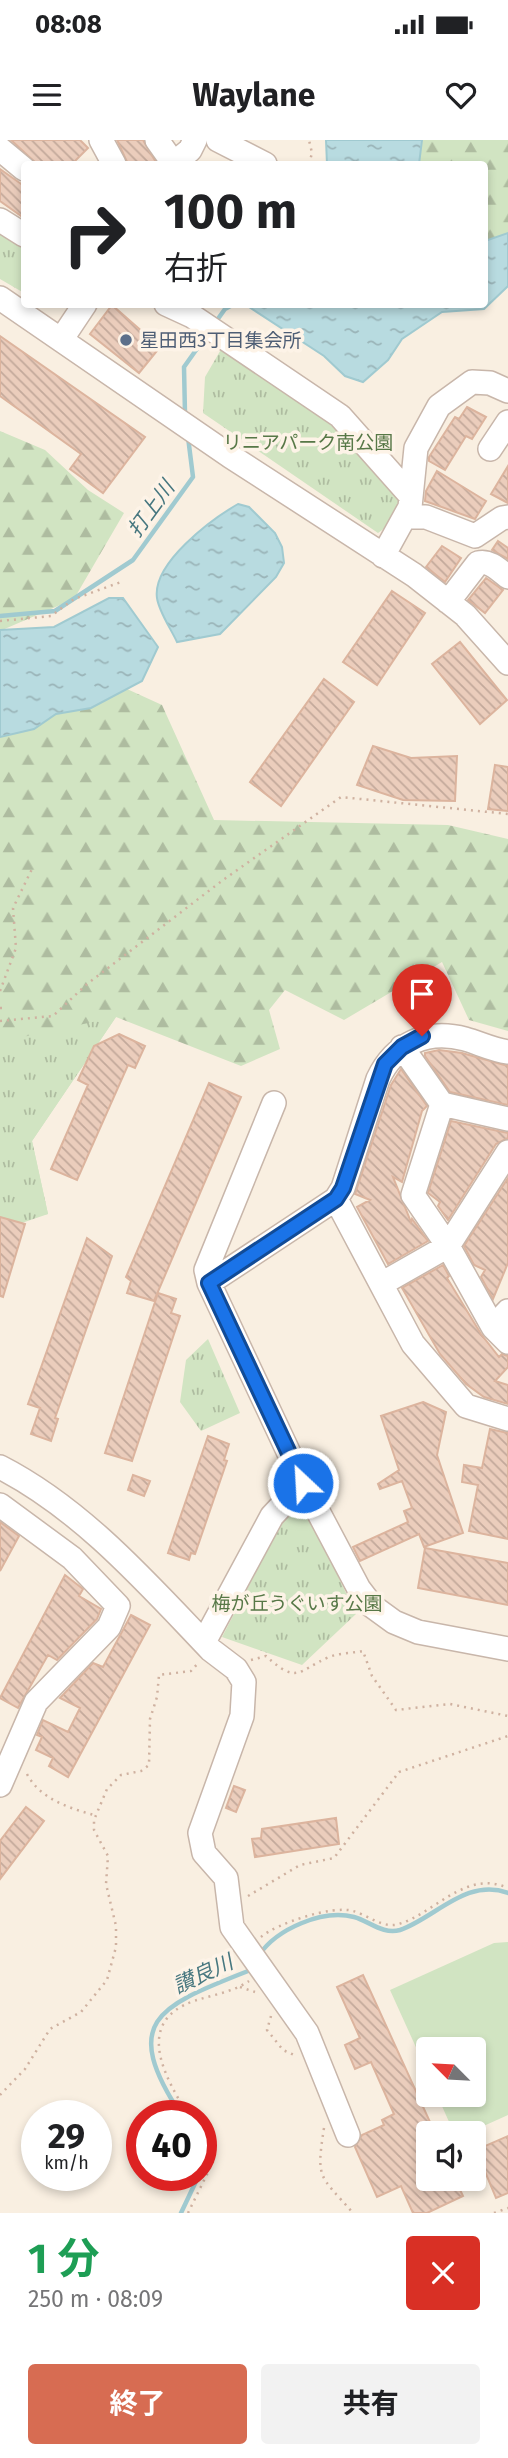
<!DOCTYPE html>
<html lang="ja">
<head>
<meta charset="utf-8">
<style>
	:root { --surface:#fff; --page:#f2f2f2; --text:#202124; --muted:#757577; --accent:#d76c52 }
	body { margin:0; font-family:"Fira Sans","Noto Sans JP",sans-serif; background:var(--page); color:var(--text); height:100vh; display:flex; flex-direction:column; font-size:26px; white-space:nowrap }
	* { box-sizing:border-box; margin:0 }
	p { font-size:23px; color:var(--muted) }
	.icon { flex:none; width:38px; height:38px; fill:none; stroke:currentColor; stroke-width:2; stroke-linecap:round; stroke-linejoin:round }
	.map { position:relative; height:2073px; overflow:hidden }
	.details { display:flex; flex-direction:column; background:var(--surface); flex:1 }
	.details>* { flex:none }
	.top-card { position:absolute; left:21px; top:21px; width:467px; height:147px; border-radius:7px; box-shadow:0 4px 10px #0003; background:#fff; color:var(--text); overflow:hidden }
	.needle { width:46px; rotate:294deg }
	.buttons { position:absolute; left:416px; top:1897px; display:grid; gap:14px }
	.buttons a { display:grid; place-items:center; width:70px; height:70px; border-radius:7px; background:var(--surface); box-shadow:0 4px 10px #0003; font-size:35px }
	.speed { position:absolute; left:21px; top:1960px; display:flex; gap:14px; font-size:35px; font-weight:700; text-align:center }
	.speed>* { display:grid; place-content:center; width:91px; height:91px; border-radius:50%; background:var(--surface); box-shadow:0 4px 10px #0003; line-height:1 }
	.speed small { font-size:18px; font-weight:400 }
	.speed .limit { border:10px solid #d22; background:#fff; color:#111 }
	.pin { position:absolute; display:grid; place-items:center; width:60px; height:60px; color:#fff; margin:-72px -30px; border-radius:50% 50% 50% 0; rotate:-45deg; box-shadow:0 0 7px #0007 }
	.pin .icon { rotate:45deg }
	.me { position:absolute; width:77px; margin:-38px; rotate:335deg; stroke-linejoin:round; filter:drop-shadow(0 0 5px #0008) }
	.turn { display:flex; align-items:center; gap:24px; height:147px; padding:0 28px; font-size:32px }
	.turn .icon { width:91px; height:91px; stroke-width:2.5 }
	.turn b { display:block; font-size:49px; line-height:60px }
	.round { display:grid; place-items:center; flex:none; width:74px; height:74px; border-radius:7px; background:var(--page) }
	.summary { display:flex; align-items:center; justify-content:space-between; height:119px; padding:0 28px }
	h1 { font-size:42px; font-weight:700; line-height:52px; color:#1e9e55 }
	.primary-button { display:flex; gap:14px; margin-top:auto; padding:14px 28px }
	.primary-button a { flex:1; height:80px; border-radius:7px; background:var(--accent); color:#fff; font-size:28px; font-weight:700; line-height:80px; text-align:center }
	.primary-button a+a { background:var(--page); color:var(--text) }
	.status { display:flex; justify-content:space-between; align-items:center; height:49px; padding:0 35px; background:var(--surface); direction:ltr }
	.status svg { height:19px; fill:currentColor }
	header { display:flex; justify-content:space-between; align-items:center; height:91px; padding:0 28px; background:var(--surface); font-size:32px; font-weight:700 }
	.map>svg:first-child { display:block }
	.grass { fill:#d1e4c2 }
	.forest { fill:url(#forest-firs) }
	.park { fill:url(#park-tufts) }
	.water { fill:url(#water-ripples); stroke:#a0cad0; stroke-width:2 }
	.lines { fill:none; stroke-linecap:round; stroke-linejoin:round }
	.stream { stroke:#a0cad0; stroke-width:4.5 }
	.building { fill:url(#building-back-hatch); stroke:#dcb49e; stroke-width:2 }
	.minor-casing { stroke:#c8b6aa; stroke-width:26 }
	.path { stroke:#cfb1a0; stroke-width:2.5; stroke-dasharray:2 5; stroke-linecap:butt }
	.minor { stroke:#fff; stroke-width:23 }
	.route-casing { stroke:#114b97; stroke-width:18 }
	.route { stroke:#1a73e8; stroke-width:12 }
	.service-dot { fill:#5c6f8a; stroke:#fdf3e7; stroke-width:2.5 }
	.labels { text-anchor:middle; stroke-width:7; stroke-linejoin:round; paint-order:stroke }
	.service-label { font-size:19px; fill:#4e5e75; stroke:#fdf3e7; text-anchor:start }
	.park-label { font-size:19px; fill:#577847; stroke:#fdf3e7 }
	.water-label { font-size:21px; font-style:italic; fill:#47777f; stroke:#fdf3e7 }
</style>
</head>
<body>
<div class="status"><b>08:08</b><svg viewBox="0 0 49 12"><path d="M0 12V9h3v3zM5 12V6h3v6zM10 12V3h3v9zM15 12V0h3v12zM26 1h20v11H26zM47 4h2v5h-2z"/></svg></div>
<header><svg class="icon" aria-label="menu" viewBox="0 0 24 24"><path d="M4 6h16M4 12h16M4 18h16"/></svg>Waylane<svg class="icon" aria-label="heart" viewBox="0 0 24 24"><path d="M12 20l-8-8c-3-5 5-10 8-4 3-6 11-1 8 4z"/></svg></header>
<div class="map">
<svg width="508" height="2073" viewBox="0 0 508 2073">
	<defs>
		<pattern id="forest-firs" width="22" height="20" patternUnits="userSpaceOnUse" patternTransform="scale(1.75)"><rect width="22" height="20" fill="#d1e4c2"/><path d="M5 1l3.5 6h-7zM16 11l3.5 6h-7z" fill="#aebca0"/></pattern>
		<pattern id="park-tufts" width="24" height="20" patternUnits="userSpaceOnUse" patternTransform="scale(1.75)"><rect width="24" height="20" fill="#d1e4c2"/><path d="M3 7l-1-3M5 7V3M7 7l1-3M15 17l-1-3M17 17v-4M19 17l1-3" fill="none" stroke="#aebca0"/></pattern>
		<pattern id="water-ripples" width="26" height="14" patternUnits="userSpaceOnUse" patternTransform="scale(1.75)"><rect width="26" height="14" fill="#b8dbe0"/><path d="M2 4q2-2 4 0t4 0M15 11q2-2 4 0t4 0" fill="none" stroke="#9ab4b8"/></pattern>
		<pattern id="building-back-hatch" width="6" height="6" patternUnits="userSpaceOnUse" patternTransform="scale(1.75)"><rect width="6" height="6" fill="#ebcdbc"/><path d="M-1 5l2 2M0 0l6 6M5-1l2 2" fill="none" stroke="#c3a99b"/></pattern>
	</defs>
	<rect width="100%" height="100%" fill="#f9efe1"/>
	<path class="grass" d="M508,1802V1975L468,1993H454L437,1955H474V1909H429V1936L390,1850L494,1803Z"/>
	<path class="forest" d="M422,0H508V93L485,101V24H419Z
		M0,291L45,310L88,350L124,373L74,459L0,491Z
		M127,549L162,565L214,680L448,685L508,699V891L469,880L442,822L344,880L285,850L269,870L280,909L241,926L116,877L32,1001L48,1074L0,1085V597L34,589L56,574L91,568Z"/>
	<path class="park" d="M0,88L24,101V153L0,139Z
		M223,206L339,279L402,350L396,380L378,393L203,273L205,237Z
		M116,877L32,1001L48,1074L13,1086L0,1085V902Z
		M208,1199L240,1273L201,1291L180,1262L186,1220Z
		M291,1365L309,1375L356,1474L302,1525L222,1497Z"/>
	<path class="water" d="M326,0H422L419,24H327Z
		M508,93V146L484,169L442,172L402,199L388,220L363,242L345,236L324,216L246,165L485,164V101Z
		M238,364L249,367L275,393L282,407L284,423L276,437L220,494L177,502C171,489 159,472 157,458C152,423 212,379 238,364Z
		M109,458H123L158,507L142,541L91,568L56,574L34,589L0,597V490L54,487Z"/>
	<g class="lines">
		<path class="stream" d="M215,183L225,169L234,164
			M185,274L184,227L206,196
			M0,476L55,471L133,420L193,337L188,297
			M259,1815C277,1789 322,1769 354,1777C369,1781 383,1795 400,1790C435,1778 467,1737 508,1753
			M182,1976C118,1880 160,1866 248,1831L252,1825
			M201,2009V2031
			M181,2073L199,2035"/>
	</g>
	<path class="building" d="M11,0H80L88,8L72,24H37Z
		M117,0H143L157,24H128Z
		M0,29L24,46V78L0,61Z
		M112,165L160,207L139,233L90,194Z
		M0,196L145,297L103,353L70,329L81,314L0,256Z
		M467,267L486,277L472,299L466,296L445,330L429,321V317L455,277L459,279Z
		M508,326V363L491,354Z
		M437,331L486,361L475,379L425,361L426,351Z
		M498,401L508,408V419L492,410Z
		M442,406L461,418L445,442L426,427Z
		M486,438L503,450L485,473L468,460Z
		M392,451L425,473L377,545L343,522Z
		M460,502L507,560L480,584L432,524Z
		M324,539L354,562L281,666L250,642Z
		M373,606L411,618L457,616L455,661L403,660L357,645Z
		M495,625L508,627V671L488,669Z
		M119,894L145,906L135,928L128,925L77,1040L51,1029L88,945L78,940L94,906Z
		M439,910L462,913L508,926V965L450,952L425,916V913Z
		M401,929L427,966L422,971L402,1042L393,1037L411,1082L412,1079L428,1101L388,1124L357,1067L370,1060L355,1054L391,945Z
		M209,943L241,957L154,1161L127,1153L131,1141L126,1137Z
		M451,981L508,993V998L496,1004L448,1080L438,1066L440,1062L428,1053Z
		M508,1038V1123L493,1159L481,1137L485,1130L474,1125L464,1106Z
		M0,1077L25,1084L3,1157L0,1156Z
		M87,1098L112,1116L55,1278L58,1279L51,1301L31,1294L40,1268L28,1264Z
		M443,1125L449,1136L447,1138L481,1194L499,1217L502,1214L508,1216V1227L495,1241L508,1245V1264L484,1257L466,1244L440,1214L402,1148Z
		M158,1153L176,1159L171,1173L180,1176L132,1321L105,1313Z
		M423,1262L446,1272L437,1315L463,1393L424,1407L419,1394L360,1421L353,1407L408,1382L404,1371L412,1368L402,1341L380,1349L378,1344L399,1330L381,1276Z
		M490,1289L508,1293V1399L469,1391L478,1345L462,1342L464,1325L482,1328Z
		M208,1296L229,1304L224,1320L227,1321L195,1414L191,1413L189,1420L168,1413Z
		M133,1335L150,1341L144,1356L128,1350Z
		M0,1382L19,1396L0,1431Z
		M425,1408L508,1423V1465L418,1448Z
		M65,1435L83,1449L79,1456L101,1469L97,1479L57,1520L48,1515L18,1568L0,1558Z
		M131,1475L150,1485L68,1637L49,1626L53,1618L36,1610L42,1597L37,1595L43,1580L68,1592L80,1568L60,1558L93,1523L103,1527Z
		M234,1646L245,1650L236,1672L226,1668Z
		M26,1667L44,1681L0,1739V1701Z
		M336,1678L339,1704L255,1717L252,1699L261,1698L262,1689Z
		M363,1835L435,1993H429V2039H455L463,2056L427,2073H413L401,2046L377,2057L355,2007L362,1995L384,1985L382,1980L394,1974L371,1922L355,1929L345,1905L360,1898L337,1847Z
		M508,1996V2053L496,2058L476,2010Z"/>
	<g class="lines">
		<defs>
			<path id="minor" d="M101,0L114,24
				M157,0L174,24
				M218,0L265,24
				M0,9L24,29
				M173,24L190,10L195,0
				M0,80L24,95
				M0,158L230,316L414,435L465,475L508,523
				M166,164L192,176L340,276L411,356
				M61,200L85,164
				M490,309L508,282
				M406,377H426L475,396L502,378L508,377
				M383,416L410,367L416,308L439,266L472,242L490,243L508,251
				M448,462L478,423C490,420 499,430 508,437
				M402,907L442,964L508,979
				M508,912C493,910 479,903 465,899C427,889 395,903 378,939L343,1048L336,1059L209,1143L303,1343L359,1449L372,1466L394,1482L418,1492L508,1509
				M442,964L413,1055L448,1106L493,1187L508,1202
				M336,1059L413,1204L466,1266L508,1279
				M209,1143L206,1130L274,963
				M383,1143L448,1106L508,1012
				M493,1187L508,1171
				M0,1327C82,1369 147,1443 211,1510L236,1529L244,1542L242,1576L200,1693L204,1713L226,1738L232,1787L307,1893L348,1995
				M0,1365L72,1418L118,1466L109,1487L36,1562L0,1645
				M204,1502L272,1376L303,1343"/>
		</defs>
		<use href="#minor" class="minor-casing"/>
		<path class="path" d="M309,24L312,13L309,0
			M0,481L51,476L74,459L121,442
			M0,851L16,808L13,768L32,729
			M0,868H4
			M0,881L53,876L87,844L223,740L341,657L508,674
			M251,1520L266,1516C298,1545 297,1531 329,1517C339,1513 352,1513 363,1511L372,1536L396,1570L450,1564L508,1576
			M27,1634C40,1659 69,1668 94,1675
			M248,1756L300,1725L334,1718L399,1632L508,1596
			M261,1797C277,1783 333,1765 353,1771C368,1775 383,1789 399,1784C435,1773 466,1729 508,1748
			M240,1847L255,1852
			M271,1876L267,1890L283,1910L294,1915
			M0,1955L25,1929L50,1889L81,1872L107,1840L116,1807V1786L106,1744L108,1716L94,1690V1680L107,1649L121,1635L141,1631L149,1625L150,1579L157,1557L159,1535L191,1531L199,1522
			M189,1976C165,1938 133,1882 194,1861C212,1855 233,1852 249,1841
			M324,1988C316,2040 319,2034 353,2073
			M188,2073L213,2022L201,1995
			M494,2073L508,2068"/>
		<use href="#minor" class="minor"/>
	</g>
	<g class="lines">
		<defs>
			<path id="route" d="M303,1343L209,1143L336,1059L343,1048L385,924L402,907L422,896"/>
		</defs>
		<use href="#route" class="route-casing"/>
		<use href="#route" class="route"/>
	</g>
	<circle class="service-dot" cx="126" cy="200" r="7"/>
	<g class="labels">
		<g class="service-label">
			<text x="140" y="207">星田西3丁目集会所</text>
		</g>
		<g class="park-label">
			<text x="308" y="309">リニアパーク南公園</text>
			<text x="297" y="1470">梅が丘うぐいす公園</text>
		</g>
		<g class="water-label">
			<text transform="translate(151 369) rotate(-54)" y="7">打上川</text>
			<text transform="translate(203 1834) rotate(-25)" y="7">讃良川</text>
		</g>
	</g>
</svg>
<div class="buttons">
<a><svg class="needle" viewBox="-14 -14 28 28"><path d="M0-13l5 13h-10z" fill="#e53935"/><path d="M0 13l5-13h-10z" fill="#757577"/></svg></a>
<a><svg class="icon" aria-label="sound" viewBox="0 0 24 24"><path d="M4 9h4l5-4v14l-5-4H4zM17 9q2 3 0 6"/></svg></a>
</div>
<div class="speed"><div>29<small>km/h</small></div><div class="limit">40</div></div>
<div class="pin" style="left:422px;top:896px;background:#d93025"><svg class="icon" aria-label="arrive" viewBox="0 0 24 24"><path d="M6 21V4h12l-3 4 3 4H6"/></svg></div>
<svg class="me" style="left:303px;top:1343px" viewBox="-20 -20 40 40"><circle r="17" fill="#1a73e8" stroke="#fff" stroke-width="3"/><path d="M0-11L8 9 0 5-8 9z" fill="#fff"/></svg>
<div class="top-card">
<div class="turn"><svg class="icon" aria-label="right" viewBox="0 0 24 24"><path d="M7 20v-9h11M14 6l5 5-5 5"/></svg><div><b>100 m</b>右折</div></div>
</div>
</div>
<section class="details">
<div class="summary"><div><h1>1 分</h1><p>250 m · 08:09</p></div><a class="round" style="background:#d93025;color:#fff"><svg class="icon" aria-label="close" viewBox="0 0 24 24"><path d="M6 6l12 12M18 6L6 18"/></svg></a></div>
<div class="primary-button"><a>終了</a><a>共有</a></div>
</section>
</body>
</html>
